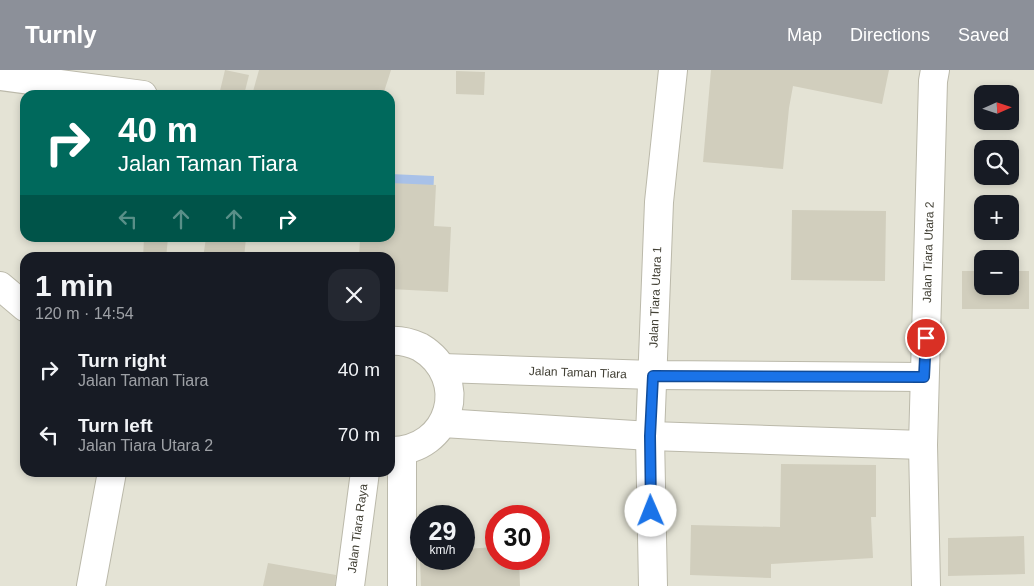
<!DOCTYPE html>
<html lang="en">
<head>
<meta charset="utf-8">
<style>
	:root { --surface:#171b24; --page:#242831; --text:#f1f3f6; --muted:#9ea1a6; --accent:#8c9099 }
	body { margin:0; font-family:Helvetica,sans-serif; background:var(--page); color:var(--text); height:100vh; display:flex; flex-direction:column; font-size:19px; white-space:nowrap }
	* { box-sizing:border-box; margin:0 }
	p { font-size:16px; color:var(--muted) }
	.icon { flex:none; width:28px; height:28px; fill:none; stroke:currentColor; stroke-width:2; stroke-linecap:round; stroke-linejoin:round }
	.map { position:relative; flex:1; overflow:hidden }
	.details { position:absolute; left:20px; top:182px; width:375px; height:225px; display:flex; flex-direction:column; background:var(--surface); border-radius:15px; box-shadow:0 2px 8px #0003 }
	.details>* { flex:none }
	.banner { position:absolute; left:20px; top:20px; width:375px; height:152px; border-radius:15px; box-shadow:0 2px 8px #0003; background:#00695c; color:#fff; overflow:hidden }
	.needle { width:32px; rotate:87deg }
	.fabs { position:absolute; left:974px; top:15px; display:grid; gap:10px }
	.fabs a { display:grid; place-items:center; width:45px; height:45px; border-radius:10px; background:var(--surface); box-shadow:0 2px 8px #0003; font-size:25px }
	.speed { position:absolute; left:410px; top:435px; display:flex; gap:10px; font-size:25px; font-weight:700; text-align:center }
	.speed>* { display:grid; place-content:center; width:65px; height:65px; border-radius:50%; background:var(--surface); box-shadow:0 2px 8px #0003; line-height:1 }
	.speed small { font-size:12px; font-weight:400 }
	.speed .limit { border:8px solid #d22; background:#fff; color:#111 }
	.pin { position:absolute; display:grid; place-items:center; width:42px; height:42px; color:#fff; margin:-21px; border:2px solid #fff; border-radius:50%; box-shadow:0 1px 5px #0007 }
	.me { position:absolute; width:55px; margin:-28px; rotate:359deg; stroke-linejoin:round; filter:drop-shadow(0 0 4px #0008) }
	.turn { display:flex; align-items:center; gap:18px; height:105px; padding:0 15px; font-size:22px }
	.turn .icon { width:65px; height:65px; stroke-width:2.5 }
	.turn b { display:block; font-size:35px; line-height:42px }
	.lanes { display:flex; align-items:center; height:48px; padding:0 15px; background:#0003; justify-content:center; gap:25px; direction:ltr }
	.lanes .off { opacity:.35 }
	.round { display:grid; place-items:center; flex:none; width:52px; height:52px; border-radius:15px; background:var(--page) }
	.head { display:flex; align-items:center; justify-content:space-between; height:85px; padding:0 15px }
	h1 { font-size:30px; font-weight:700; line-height:38px }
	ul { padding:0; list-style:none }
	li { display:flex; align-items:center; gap:15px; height:65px; padding:0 15px }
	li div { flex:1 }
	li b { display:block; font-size:19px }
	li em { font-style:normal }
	header { display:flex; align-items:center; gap:30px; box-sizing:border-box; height:70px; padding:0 25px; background:var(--accent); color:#fff }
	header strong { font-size:24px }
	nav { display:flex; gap:28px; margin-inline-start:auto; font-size:18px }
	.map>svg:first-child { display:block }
	.residential { fill:#e4e3d5; fill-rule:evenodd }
	.water { fill:#a8c1e8 }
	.building { fill:#d1cebd }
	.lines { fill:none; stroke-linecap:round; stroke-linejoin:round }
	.minor-casing { stroke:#bbb9aa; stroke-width:30 }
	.minor { stroke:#fff; stroke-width:28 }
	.route-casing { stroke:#114b97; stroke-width:12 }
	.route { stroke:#1a73e8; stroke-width:9 }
	.labels { text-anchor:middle; stroke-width:4; stroke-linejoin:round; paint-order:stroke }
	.street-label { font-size:12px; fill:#434136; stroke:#fff }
</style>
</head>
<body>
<header>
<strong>Turnly</strong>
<nav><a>Map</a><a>Directions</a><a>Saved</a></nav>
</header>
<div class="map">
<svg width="1034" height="516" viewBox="0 0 1034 516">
	<rect width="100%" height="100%" fill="#f1f0e6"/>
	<path class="residential" d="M0,0H1034V516H0ZM982,24H1010V51H982ZM25,25H390V168H25ZM982,79H1010V106H982ZM982,134H1010V161H982ZM25,188H390V402H25ZM982,189H1010V216H982ZM421,446H464V489H421ZM496,446H539V489H496Z"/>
	<path class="water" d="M390,104L434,106L432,149L390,147Z"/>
	<path class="building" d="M225,0L249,5L244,25H219Z
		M259,0H391L383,25H252Z
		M711,0H889L882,34L793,16L789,38L783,99L703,92Z
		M456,1L485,2L484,25L456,24Z
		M390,113L436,115L434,156L451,157L448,222L390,219V188H359L360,168H390Z
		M792,140L886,141L885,211L791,210Z
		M144,168H168L166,188H143Z
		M206,168H246L244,188H203Z
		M962,201H982V216H1010V201H1029V239H962Z
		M781,394L876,395V447H871L873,488L771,494V508L690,505L691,455L780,457Z
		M1024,466L1025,504L948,506V468Z
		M496,477V489H519L520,516H421L420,489H464V479Z
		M268,493L336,505L335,516H263Z"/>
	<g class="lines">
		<defs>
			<g id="minor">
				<path d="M0,6L143,25"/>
				<path d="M0,216L25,237"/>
				<path d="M390,271C400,270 411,273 420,277C472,308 451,382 390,381"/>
				<path id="s1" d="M442,298L653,305L924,307"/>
				<path d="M443,353L650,366L923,375"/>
				<path d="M91,516L112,402"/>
				<path id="s2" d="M350,516L365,402"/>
				<path d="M402,516V381"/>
				<path id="s3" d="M653,516L650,366L659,132L673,0"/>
				<path id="s4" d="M926,516L923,375L933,11L935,0"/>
			</g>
		</defs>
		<use href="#minor" class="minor-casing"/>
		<use href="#minor" class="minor"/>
	</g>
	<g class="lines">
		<defs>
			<path id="route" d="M651,441L650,366L653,306L924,307L926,268"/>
		</defs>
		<use href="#route" class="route-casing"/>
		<use href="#route" class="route"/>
	</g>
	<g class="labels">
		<g class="street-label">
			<text dy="4" stroke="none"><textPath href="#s4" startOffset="334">Jalan Tiara Utara 2</textPath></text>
			<text dy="4" stroke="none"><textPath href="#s3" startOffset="289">Jalan Tiara Utara 1</textPath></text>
			<text dy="4" stroke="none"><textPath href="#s1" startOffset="136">Jalan Taman Tiara</textPath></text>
			<text dy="4" stroke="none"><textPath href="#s2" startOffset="58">Jalan Tiara Raya</textPath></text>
		</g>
	</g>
</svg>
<div class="fabs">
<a><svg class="needle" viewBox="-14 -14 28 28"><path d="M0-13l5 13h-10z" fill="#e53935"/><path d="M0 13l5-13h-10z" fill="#9ea1a6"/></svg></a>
<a><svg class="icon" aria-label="search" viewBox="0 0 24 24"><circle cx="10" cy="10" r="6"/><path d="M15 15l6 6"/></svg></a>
<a>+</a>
<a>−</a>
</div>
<div class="speed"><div>29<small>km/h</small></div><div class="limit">30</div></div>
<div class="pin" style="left:926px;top:268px;background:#d93025"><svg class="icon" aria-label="arrive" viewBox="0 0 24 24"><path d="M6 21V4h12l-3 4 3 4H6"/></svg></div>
<svg class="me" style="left:651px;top:441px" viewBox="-20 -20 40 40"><circle r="19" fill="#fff"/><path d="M0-13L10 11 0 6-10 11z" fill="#1a73e8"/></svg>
<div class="banner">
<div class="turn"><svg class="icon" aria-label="right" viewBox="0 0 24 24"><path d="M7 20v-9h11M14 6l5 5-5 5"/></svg><div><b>40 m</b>Jalan Taman Tiara</div></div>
<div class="lanes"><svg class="icon off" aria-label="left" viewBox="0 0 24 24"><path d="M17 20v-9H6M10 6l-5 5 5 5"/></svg><svg class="icon off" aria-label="ahead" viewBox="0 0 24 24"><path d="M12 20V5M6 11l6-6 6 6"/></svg><svg class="icon off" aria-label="ahead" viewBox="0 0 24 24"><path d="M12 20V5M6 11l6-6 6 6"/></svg><svg class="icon" aria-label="right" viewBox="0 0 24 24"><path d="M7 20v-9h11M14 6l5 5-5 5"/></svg></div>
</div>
<section class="details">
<div class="head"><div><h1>1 min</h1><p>120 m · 14:54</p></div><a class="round"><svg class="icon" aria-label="close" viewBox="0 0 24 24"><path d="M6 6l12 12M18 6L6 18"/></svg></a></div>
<ul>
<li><svg class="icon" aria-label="right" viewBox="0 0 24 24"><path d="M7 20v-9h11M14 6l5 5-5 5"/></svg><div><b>Turn right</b><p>Jalan Taman Tiara</p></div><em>40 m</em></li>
<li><svg class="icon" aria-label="left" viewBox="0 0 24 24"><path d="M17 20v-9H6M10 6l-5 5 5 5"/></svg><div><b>Turn left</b><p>Jalan Tiara Utara 2</p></div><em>70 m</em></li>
</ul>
</section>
</div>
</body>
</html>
